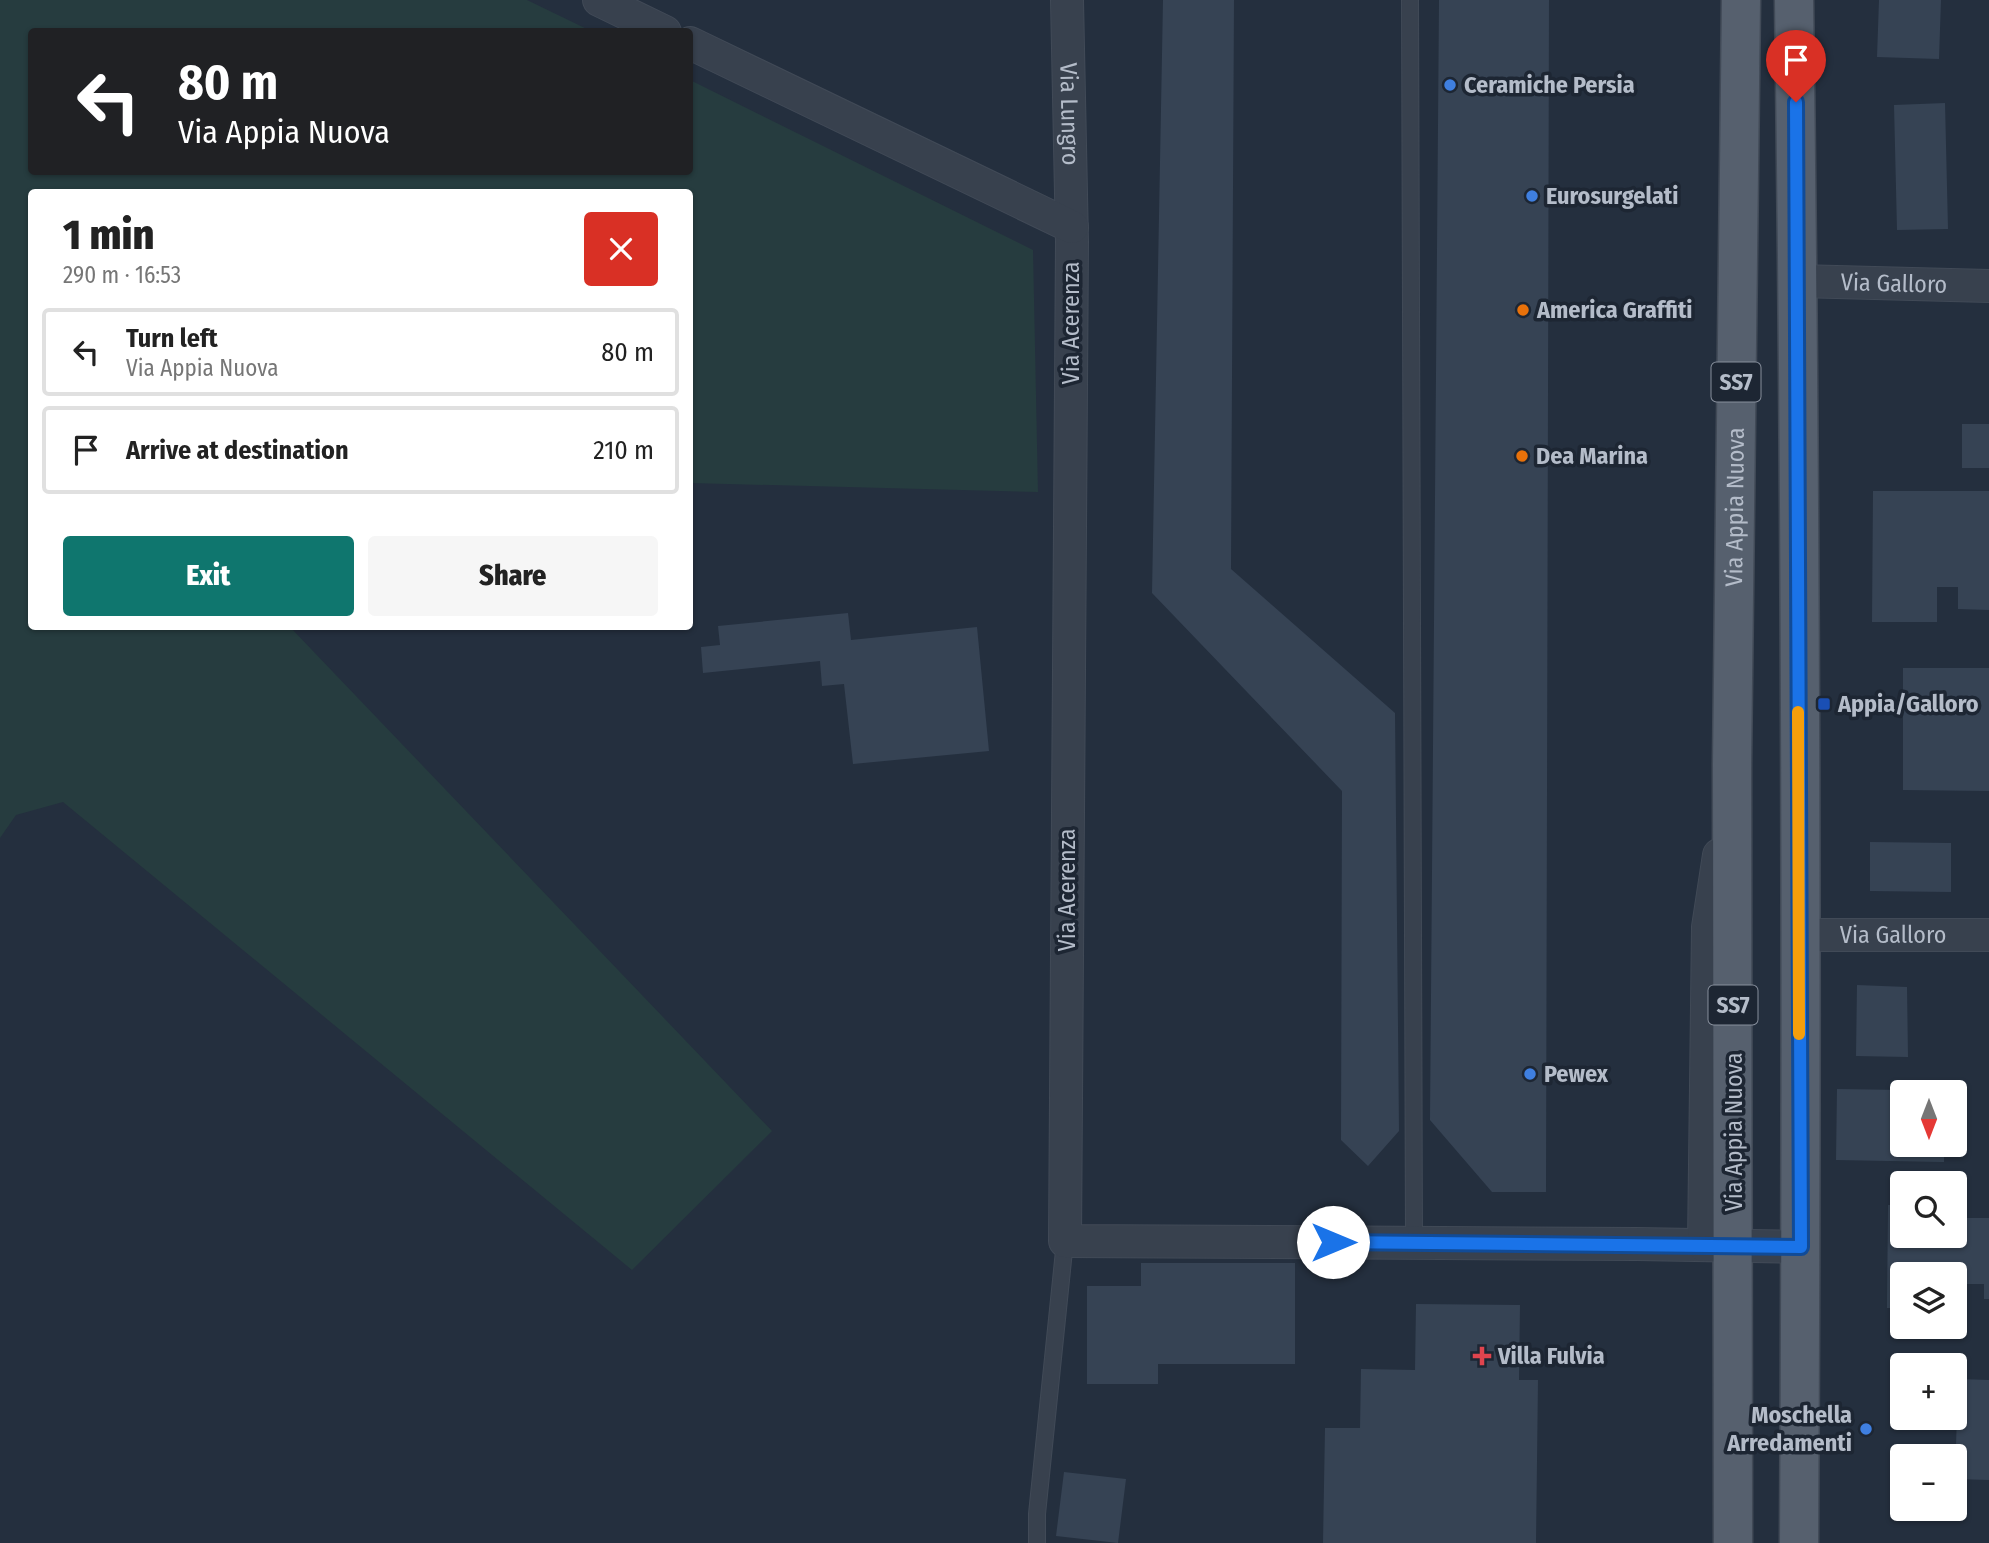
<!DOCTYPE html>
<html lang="en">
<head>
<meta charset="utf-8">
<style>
	:root { --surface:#fff; --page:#f6f6f6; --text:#222; --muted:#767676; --line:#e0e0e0; --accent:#0f766e }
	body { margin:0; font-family:"Fira Sans Condensed",sans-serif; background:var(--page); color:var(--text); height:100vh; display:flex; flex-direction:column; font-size:26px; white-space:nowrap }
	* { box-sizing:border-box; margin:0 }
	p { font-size:23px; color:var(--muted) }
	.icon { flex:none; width:38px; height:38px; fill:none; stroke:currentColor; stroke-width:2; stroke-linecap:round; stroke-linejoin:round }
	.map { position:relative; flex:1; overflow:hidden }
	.drawer { position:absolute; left:28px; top:189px; width:665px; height:441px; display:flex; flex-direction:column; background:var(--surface); border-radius:7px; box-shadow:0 2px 5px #0004 }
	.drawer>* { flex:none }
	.top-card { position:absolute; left:28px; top:28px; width:665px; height:147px; border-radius:7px; box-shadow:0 2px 5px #0004; background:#202124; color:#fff; overflow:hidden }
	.needle { width:46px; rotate:180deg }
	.buttons { position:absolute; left:1890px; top:1080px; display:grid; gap:14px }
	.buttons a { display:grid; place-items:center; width:77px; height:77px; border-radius:7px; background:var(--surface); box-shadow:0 2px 5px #0004; font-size:35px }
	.pin { position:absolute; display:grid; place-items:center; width:60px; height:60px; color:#fff; margin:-72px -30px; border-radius:50% 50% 50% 0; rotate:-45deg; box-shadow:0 0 7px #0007 }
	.pin .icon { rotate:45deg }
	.me { position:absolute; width:77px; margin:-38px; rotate:90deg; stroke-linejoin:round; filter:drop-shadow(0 0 5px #0008) }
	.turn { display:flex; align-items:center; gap:24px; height:147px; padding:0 35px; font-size:32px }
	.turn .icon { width:91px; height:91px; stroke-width:2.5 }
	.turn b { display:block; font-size:49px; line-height:60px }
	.round { display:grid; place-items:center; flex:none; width:74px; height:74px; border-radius:7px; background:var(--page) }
	.overview { display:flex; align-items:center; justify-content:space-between; height:119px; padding:0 35px }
	h1 { font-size:42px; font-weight:800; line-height:52px }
	.cta { display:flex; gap:14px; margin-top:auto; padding:14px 35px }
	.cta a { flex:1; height:80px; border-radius:7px; background:var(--accent); color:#fff; font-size:28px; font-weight:800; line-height:80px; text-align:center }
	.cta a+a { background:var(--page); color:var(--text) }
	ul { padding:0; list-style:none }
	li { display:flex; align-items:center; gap:21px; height:88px; margin:0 14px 10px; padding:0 21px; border:4px solid var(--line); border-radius:7px }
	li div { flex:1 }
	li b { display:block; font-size:26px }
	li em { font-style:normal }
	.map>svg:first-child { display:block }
	.green { fill:#263c3f }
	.building { fill:#364354 }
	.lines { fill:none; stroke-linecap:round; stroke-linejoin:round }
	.service-casing { stroke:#414a57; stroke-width:18 }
	.minor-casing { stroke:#414a57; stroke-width:34 }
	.primary-casing { stroke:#414a57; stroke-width:41 }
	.service { stroke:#38414e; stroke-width:16 }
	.minor { stroke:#38414e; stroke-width:32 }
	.primary { stroke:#56606e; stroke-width:38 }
	.route-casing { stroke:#114b97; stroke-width:18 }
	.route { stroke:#1a73e8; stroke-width:12 }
	.slow { stroke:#f59e0b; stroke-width:12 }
	.shop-dot { fill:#3f7fe0; stroke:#1d2633; stroke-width:2.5 }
	.food-dot { fill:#e8710a; stroke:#1d2633; stroke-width:2.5 }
	.transit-dot { fill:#1a4fb4; stroke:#1d2633; stroke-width:2.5 }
	.health-dot { fill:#e0444e; stroke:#1d2633; stroke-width:2.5 }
	.labels { text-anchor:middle; stroke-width:7; stroke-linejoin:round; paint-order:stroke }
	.shield { fill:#1d2633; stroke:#878f9c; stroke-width:2 }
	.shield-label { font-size:23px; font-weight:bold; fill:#b4bcc9 }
	.poi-label { font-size:24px; font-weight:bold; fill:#b4bcc9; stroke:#1d2633; text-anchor:start }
	.street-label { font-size:24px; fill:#b4bcc9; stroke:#1d2633 }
</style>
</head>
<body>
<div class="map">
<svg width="1989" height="1543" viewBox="0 0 1989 1543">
	<rect width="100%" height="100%" fill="#242f3e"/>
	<path class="green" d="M0,0H527L591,31L32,32V172H690V80L1033,250L1038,492L690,483V192H32V626L290,627L772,1131L632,1270L63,802L16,815L0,838Z"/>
	<path class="building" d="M1163,0H1234L1231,569L1395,713L1399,1131L1368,1166L1341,1140L1342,791L1152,593Z
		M1439,0H1549L1546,1192H1492L1430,1120Z
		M1879,0H1941L1939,59L1877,57Z
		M1945,103L1948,229L1897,230L1894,105Z
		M1962,424H1989V468H1962Z
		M1873,491H1989V610L1958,609V587H1937V622H1872Z
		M848,613L851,640L977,627L989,751L853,764L844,684L822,686L820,661L703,673L701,647L720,645L718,626Z
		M1903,668H1989V791L1903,790Z
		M1870,842L1951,843V892L1870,891Z
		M1857,985L1907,987L1908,1057L1856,1056Z
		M1837,1089L1902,1090V1144H1944V1162L1836,1160Z
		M1888,1205H1902V1236H1955V1218H1989V1299H1984V1284H1955V1274H1902V1308H1887Z
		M1141,1263H1295V1364H1158V1384H1087V1286H1141Z
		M1416,1304L1520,1305L1519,1380H1538L1536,1543H1323L1325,1428H1360L1361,1369L1415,1370Z
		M1958,1379L1989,1380V1480L1955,1479Z
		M1064,1472L1126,1479L1118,1543L1056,1536Z"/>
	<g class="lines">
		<defs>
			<path id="service" d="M1410,0L1414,1243
				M1037,1543V1514L1065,1241"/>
			<g id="minor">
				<path d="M599,0L665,32"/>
				<path id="s1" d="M1067,0L1072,242L1065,1241L1637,1244L1801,1247"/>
				<path d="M690,43L1072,227"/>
				<path id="s2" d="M1798,281L1989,286"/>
				<path id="s3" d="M1799,935H1989"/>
				<path d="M1704,1245L1708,927L1719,855"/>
			</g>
			<g id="primary">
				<path d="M1794,0C1801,514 1802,1029 1799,1543"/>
				<path id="s4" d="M1733,1543L1732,764L1741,0"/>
			</g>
		</defs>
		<use href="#service" class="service-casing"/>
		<use href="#minor" class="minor-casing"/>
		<use href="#primary" class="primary-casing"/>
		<use href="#service" class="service"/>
		<use href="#minor" class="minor"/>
		<use href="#primary" class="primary"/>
	</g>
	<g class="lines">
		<defs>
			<path id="route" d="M1333,1242L1801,1247L1796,102"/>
		</defs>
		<use href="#route" class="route-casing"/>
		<use href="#route" class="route"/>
		<path class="slow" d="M1798,712L1799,1034"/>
	</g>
	<g class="shop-dot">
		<circle cx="1450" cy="85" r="7"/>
		<circle cx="1532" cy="196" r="7"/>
		<circle cx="1530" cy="1074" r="7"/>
		<circle cx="1866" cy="1429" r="7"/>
	</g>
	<g class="food-dot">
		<circle cx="1523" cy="310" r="7"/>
		<circle cx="1522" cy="456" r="7"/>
	</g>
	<rect class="transit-dot" x="1817" y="697" width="14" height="14" rx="3.5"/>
	<path class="health-dot" d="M1478.5 1345.5h7v7h7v7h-7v7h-7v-7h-7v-7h7z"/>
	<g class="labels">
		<g class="shield">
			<rect x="1711.5" y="362.5" width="49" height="39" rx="5"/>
			<rect x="1708.5" y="985.5" width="49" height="39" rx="5"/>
		</g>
		<g class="shield-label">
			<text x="1736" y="390">SS7</text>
			<text x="1733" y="1013">SS7</text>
		</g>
		<g class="poi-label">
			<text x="1464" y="93">Ceramiche Persia</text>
			<text x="1546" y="204">Eurosurgelati</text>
			<text x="1537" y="318">America Graffiti</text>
			<text x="1536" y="464">Dea Marina</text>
			<text x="1838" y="712">Appia/Galloro</text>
			<text x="1544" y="1082">Pewex</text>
			<text x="1498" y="1364">Villa Fulvia</text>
			<text x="1852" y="1423" text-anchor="end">Moschella<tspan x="1852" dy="28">Arredamenti</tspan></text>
		</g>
		<g class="street-label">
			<text dy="8" stroke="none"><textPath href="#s1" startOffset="114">Via Lungro</textPath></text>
			<text dy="8" stroke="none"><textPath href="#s2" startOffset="96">Via Galloro</textPath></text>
			<text transform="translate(1071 323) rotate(-90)" y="8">Via Acerenza</text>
			<text dy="8" stroke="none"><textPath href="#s4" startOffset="1036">Via Appia Nuova</textPath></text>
			<text transform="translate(1067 890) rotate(-90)" y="8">Via Acerenza</text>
			<text dy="8" stroke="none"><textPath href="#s3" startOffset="94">Via Galloro</textPath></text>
			<text transform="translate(1734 1132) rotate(-90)" y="8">Via Appia Nuova</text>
		</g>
	</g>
</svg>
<div class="buttons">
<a><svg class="needle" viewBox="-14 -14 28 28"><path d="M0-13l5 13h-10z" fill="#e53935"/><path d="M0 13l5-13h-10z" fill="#767676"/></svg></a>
<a><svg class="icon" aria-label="search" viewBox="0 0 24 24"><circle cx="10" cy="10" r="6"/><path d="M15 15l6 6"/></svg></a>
<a><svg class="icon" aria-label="layers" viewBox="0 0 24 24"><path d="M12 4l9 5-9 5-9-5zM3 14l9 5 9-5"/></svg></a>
<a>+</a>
<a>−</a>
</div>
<div class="pin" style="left:1796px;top:102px;background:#d93025"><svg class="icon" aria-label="arrive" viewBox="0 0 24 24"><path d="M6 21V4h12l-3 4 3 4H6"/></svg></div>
<svg class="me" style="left:1333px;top:1242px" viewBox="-20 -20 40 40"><circle r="19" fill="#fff"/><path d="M0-13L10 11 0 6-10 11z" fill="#1a73e8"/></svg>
<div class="top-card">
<div class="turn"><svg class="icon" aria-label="left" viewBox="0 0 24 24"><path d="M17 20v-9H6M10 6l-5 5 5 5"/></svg><div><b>80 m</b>Via Appia Nuova</div></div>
</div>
<section class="drawer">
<div class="overview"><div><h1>1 min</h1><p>290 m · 16:53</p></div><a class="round" style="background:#d93025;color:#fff"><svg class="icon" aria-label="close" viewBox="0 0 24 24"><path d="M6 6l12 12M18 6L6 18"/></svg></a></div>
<ul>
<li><svg class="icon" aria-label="left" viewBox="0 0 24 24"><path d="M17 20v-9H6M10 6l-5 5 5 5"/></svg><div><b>Turn left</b><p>Via Appia Nuova</p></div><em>80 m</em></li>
<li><svg class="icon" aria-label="arrive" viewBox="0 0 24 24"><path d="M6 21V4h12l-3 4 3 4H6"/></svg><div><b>Arrive at destination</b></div><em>210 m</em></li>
</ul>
<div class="cta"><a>Exit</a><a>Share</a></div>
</section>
</div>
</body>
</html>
